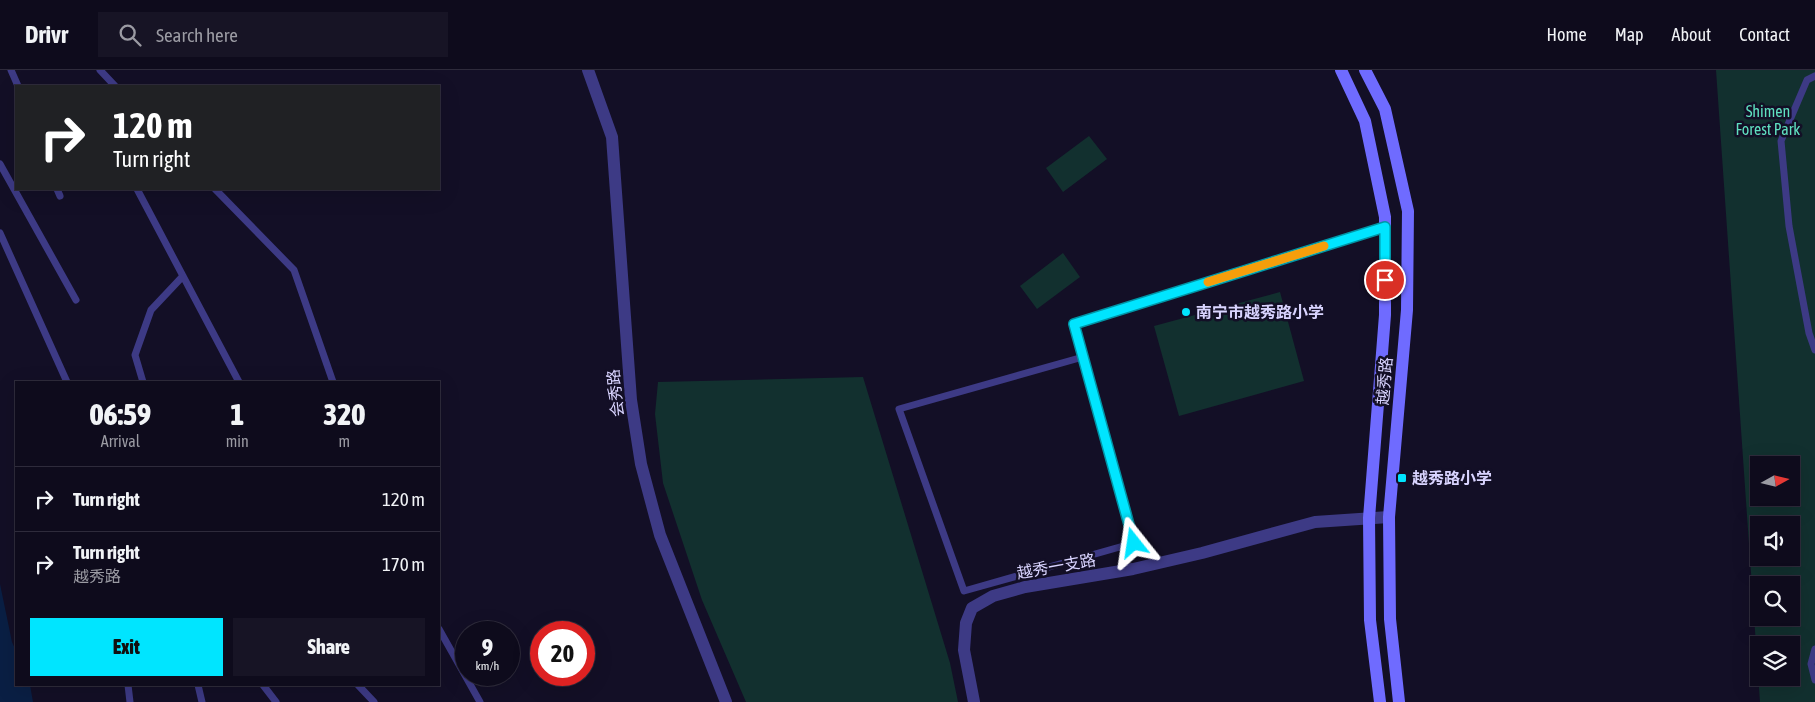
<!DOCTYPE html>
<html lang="en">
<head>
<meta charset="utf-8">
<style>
	:root { --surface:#0e0b1c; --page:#171425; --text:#f1f3f6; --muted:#9b9ba3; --line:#2e2b3b; --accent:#00e5ff }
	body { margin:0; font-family:"Asap Condensed","Noto Sans SC",sans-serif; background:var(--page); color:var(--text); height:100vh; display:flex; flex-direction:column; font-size:19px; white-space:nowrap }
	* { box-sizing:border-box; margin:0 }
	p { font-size:16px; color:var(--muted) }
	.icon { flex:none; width:28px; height:28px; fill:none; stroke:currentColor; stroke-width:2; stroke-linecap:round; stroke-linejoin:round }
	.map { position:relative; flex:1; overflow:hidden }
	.sheet { position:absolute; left:15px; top:311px; width:425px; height:305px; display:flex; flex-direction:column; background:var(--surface); border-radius:0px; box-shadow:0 5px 20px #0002,0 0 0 1px var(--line) }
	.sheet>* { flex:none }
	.hud { position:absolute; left:15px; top:15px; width:425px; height:105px; border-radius:0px; box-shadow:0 5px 20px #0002,0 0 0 1px var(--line); background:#202124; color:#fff; overflow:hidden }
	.needle { width:32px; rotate:82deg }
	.controls { position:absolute; left:1750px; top:386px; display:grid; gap:10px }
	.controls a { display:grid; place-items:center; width:50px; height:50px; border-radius:0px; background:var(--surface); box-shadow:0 5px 20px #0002,0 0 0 1px var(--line); font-size:25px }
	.speed { position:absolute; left:455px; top:551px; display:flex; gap:10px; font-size:25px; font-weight:700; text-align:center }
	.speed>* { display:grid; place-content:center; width:65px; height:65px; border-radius:50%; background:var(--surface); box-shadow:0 5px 20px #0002,0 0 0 1px var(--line); line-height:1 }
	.speed small { font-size:12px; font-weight:400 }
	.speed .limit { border:8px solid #d22; background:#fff; color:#111 }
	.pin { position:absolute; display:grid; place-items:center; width:42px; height:42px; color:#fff; margin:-21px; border:2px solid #fff; border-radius:50%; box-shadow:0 1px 5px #0007 }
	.me { position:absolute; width:55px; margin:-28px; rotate:345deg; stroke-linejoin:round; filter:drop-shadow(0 0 4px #0008) }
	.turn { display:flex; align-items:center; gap:18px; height:105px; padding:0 15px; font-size:22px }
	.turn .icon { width:65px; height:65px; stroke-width:2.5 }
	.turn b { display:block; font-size:35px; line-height:42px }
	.eta { display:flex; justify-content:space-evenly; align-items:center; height:85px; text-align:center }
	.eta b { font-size:30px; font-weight:800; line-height:35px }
	.button { display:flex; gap:10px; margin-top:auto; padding:10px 15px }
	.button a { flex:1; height:58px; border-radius:0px; background:var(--accent); color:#111; font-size:20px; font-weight:800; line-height:58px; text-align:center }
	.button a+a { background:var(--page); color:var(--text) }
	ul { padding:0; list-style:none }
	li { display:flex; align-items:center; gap:15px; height:65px; padding:0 15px; border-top:1px solid var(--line) }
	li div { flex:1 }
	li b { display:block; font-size:19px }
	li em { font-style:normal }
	header { display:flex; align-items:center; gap:30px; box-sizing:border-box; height:70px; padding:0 25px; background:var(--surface); border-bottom:1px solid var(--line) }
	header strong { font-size:24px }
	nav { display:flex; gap:28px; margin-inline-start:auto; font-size:18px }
	.search { width:350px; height:45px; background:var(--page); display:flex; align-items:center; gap:12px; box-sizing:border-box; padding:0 18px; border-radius:0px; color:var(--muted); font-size:19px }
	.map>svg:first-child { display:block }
	.green { fill:#12302f; fill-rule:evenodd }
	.water { fill:#0a1f44 }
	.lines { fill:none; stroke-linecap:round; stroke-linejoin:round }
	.lane { stroke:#3d3a85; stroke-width:7 }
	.street { stroke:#3d3a85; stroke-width:12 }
	.secondary { stroke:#6f6bff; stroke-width:12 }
	.route-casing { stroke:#0095a6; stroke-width:12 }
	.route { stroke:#00e5ff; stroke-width:9 }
	.slow { stroke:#f59e0b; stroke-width:9 }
	.poi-dot { fill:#00e5ff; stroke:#130f26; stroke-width:2 }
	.labels { text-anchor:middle; stroke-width:5; stroke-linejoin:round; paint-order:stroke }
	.park-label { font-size:16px; fill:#5fe0c0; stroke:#130f26 }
	.poi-label { font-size:16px; font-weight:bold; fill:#d9d4ff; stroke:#130f26; text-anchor:start }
	.street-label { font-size:16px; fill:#d9d4ff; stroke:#130f26 }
</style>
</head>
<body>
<header>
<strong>Drivr</strong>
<div class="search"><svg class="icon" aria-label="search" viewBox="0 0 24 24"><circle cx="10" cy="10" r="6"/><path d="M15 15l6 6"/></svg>Search here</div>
<nav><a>Home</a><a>Map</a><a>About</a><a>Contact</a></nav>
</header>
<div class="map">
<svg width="1815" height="632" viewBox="0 0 1815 632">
	<rect width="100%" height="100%" fill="#130f26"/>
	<path class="green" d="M1716,0H1815V632H1760ZM1759,395H1791V428H1759ZM1759,455H1791V488H1759ZM1759,515H1791V548H1759ZM1759,575H1791V608H1759Z
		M1089,66L1107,89L1063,122L1046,98Z
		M1063,183L1080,207L1037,239L1020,216Z
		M1280,222L1304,311L1179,346L1154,256Z
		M863,307L950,593L958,632H746L702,530L663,413L655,344L658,312Z"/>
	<path class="water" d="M0,514L12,572L16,581V615H30L33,632H0Z"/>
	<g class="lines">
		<path class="lane" d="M11,0L18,16
			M100,0L115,16
			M1815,6L1807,10L1781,71L1789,156L1809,263L1815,280
			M0,94L76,230
			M57,119L60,126
			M137,119L239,312
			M215,119L294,200L333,312
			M0,163L67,312
			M1083,287L899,339L964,521L1134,473L1074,254L1385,157
			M143,312L135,285L151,240L183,206
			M439,559L480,632
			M1815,579L1811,594L1815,610
			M128,615L130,632
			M198,615L202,632
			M263,615L276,632
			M358,615L374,632"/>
		<path class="street" d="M588,0L612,67L631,330L641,394L660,465L726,632
			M974,632L964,580L966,553L972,538L993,526L1025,517L1133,499L1202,483L1315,452L1389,447"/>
		<path class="secondary" d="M1341,0L1365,51L1385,147V245L1369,448L1370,550L1380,632
			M1365,0L1385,39L1408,141L1407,240L1389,447L1390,549L1399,632"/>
	</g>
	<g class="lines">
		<defs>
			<path id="route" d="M1134,473L1074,254L1385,157V210"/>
		</defs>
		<use href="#route" class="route-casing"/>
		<use href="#route" class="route"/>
		<path class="slow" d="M1208,212L1324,176"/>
	</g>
	<g class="poi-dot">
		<circle cx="1186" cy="242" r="5"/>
		<rect x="1397" y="403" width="10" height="10" rx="2.5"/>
	</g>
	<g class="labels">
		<g class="park-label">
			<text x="1768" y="47">Shimen<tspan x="1768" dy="18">Forest Park</tspan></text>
		</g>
		<g class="poi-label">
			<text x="1196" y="248">南宁市越秀路小学</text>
			<text x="1412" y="414">越秀路小学</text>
		</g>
		<g class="street-label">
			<text transform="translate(1384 311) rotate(-85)" y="6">越秀路</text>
			<text transform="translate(615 323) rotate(-96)" y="6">会秀路</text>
			<text transform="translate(1056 496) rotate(-10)" y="6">越秀一支路</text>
		</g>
	</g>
</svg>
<div class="controls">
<a><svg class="needle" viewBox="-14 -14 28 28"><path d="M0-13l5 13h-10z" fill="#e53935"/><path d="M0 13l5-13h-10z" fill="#9b9ba3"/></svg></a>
<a><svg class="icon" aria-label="sound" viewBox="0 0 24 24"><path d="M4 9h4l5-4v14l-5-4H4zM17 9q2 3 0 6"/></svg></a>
<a><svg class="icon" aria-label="search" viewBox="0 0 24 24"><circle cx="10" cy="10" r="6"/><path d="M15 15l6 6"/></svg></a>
<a><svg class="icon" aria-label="layers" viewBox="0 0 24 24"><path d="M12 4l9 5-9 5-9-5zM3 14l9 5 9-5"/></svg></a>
</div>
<div class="speed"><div>9<small>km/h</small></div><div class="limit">20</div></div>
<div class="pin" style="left:1385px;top:210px;background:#d93025"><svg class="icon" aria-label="arrive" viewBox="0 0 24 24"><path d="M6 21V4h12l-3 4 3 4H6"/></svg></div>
<svg class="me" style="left:1134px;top:473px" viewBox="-20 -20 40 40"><path d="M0-17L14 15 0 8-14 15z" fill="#00e5ff" stroke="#fff" stroke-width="4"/></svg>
<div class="hud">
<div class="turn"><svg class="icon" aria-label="right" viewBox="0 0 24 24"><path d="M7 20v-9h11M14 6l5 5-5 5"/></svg><div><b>120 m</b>Turn right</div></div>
</div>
<section class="sheet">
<div class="eta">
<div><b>06:59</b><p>Arrival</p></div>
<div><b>1</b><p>min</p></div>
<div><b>320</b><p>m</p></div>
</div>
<ul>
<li><svg class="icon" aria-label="right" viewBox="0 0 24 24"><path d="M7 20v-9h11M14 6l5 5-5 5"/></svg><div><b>Turn right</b></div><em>120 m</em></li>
<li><svg class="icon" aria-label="right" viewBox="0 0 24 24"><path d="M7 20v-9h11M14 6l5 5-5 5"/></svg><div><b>Turn right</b><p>越秀路</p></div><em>170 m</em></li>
</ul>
<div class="button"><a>Exit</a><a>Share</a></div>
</section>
</div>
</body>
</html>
